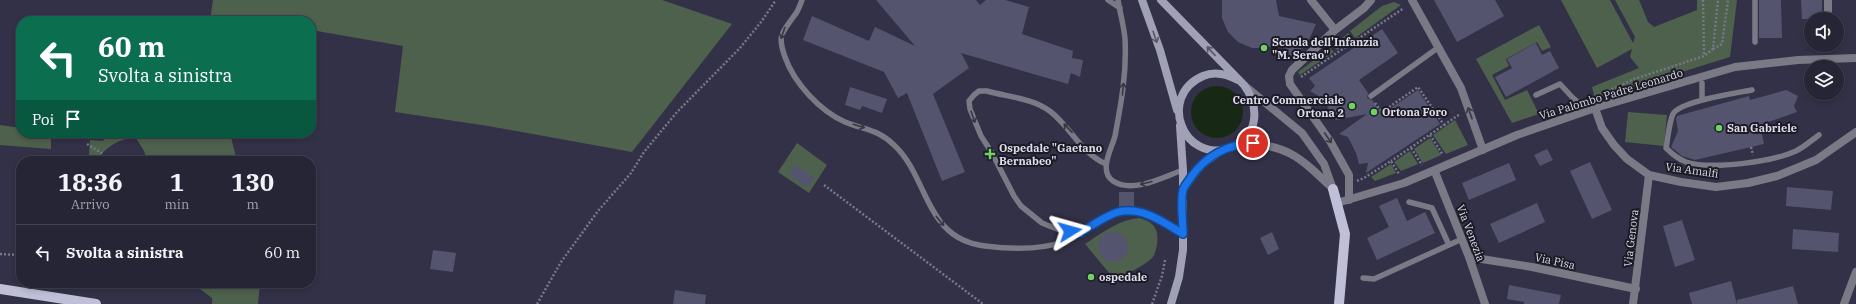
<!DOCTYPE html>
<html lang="it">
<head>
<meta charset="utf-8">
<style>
	:root { --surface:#262535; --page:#2e2d3d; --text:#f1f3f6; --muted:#a4a5ad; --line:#424250 }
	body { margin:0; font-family:"IBM Plex Serif",serif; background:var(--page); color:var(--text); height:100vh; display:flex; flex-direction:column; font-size:15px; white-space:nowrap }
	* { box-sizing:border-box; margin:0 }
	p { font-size:13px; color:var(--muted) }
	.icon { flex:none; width:22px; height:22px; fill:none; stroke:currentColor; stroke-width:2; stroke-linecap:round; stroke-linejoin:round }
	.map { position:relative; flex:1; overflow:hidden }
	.panel { position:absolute; left:16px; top:156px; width:300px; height:132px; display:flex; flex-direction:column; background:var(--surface); border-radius:16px; box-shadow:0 2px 6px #0003,0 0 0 1px var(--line) }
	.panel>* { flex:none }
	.hud { position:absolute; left:16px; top:16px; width:300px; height:122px; border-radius:16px; box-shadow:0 2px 6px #0003,0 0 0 1px var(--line); background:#0b6e4f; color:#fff; overflow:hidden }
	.controls { position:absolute; left:1804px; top:12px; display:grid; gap:8px }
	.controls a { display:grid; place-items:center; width:40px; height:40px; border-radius:50%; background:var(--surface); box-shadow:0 2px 6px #0003,0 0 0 1px var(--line); font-size:20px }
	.pin { position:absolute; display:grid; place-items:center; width:34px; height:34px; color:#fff; margin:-17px; border:2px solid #fff; border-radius:50%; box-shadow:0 1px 4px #0007 }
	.me { position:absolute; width:44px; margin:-22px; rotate:82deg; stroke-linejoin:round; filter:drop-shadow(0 0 3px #0008) }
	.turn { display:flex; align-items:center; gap:14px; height:84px; padding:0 16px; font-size:18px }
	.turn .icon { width:52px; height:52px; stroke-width:2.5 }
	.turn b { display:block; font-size:28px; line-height:34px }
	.then { display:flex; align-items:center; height:38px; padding:0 16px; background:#0003; gap:8px; font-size:15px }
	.eta { display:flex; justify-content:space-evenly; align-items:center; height:68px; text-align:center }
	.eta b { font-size:24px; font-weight:700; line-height:28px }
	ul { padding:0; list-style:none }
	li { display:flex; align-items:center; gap:12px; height:56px; padding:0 16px; border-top:1px solid var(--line) }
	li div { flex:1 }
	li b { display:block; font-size:15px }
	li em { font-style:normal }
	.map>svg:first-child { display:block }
	.green { fill:#4e614c }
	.water { fill:#172815 }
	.building { fill:#55546e }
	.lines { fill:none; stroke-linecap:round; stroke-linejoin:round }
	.path { stroke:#77778a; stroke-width:2.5; stroke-dasharray:2 2; stroke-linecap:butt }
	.lane { stroke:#7a7a86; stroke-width:5.5 }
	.street { stroke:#7a7a86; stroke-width:8 }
	.secondary { stroke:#a1a1b5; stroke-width:8 }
	.primary { stroke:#bfbfd8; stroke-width:10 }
	.oneway { stroke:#383742 }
	.oneway2 { stroke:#575766 }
	.route-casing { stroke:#114b97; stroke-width:10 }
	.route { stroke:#1a73e8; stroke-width:7 }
	.poi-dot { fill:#6ed361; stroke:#1b1a25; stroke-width:1.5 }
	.labels { text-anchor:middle; stroke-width:4; stroke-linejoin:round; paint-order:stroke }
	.poi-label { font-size:11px; font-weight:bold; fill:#ddddec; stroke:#1b1a25; text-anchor:start }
	.street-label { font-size:11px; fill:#ddddec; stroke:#1b1a25 }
</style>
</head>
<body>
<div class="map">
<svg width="1856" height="304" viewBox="0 0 1856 304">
	<rect width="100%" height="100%" fill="#323147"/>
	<path class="green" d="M213,0H662L732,24L632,152L488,126L395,112L403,46L311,30V21H262L231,15V21H210Z
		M1561,0H1610L1633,43L1635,37L1615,0H1639L1648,22L1654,27L1697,10V0H1737L1730,57L1595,99L1592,87L1639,68L1630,57L1632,49L1597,68Z
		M1394,2L1401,5L1355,38L1350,31L1382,6Z
		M1539,25L1551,47L1542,51L1537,42L1506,59L1509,66L1492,75L1505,100L1527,90L1539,114L1512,123L1476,59Z
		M1348,33L1352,39L1337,50L1333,46Z
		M1330,48L1334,52L1300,75L1298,72Z
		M1628,112L1667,115L1664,146L1625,142Z
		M1455,120L1468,145L1446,154L1433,135Z
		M0,125L21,128V133H51V149L0,145Z
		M108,133H230L237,161H147L144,151L136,138C119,138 108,146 97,159L89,155L90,140L103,141Z
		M1430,138L1441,155L1423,163L1414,149Z
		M797,143L827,165L809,193L778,172Z
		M1410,151L1418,164L1401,171L1394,162Z
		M1391,164L1396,173L1375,181L1371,177Z
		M1139,218C1155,222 1159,230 1157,245C1156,249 1155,254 1153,257C1145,266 1125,274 1115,280L1085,244C1102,233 1118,220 1139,218Z
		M192,283H260L258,304H212V298Z"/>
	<path class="water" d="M1191 112a26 26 0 1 1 52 0a26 26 0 1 1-52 0Z"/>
	<path class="building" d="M876,0H976L980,5L986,0H1005L1029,7L1022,34L1073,51L1072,58L1083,60L1080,77L1071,73L1068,84L961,53L969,68L933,94L965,172L942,181L907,93L898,98L884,72L803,40L812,16L869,41L875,27L915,46Z
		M1222,0H1276L1279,16L1316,24L1308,42L1292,58L1281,42L1267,48H1252L1238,42L1228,32L1222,18Z
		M1434,0H1495L1504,16L1457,42Z
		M1759,0H1781L1782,38H1759Z
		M1801,0H1822V19H1802Z
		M1382,29L1398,53L1359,80L1368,93L1367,98L1372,100L1382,114L1418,90L1440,124L1366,173L1368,163L1359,164L1356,153L1348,137L1339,134L1367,114L1336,120L1322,98L1310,91L1315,86L1309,78Z
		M1536,43L1542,55L1550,51L1559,68L1506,97L1495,77L1512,68L1507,59Z
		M850,87L887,99L882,113L862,106L860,110L845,105Z
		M1786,90L1798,96L1794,106L1797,112L1760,125L1764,144L1695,160L1682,156L1671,147L1678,131L1676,119L1677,116L1749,96L1750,100Z
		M1547,149L1553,160L1540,166L1534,155Z
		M1590,162L1612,210L1592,219L1570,171Z
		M1509,163L1516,180L1469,200L1462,183Z
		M795,165L814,177L808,187L789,175Z
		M1787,187L1833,191L1831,210L1786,206Z
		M1119,192H1134V207H1119Z
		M1397,198L1407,221L1425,212L1435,233L1377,260L1367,238L1389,227L1379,206Z
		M1537,203L1545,222L1499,243L1490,224Z
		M1682,220L1695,260L1675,267L1663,226Z
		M1793,229L1839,233L1838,252L1792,249Z
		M1098 247a15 15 0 1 1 30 0a15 15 0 1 1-30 0Z
		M1272,232L1279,249L1268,255L1260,238Z
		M433,250L456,253L453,272L430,269Z
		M1731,281L1737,304H1692L1689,293Z
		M1509,285L1561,295L1559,304H1524V302L1507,299Z
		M1793,286L1798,304H1737V300Z
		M675,290L706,295L705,304H673Z"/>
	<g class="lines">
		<path class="path" d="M1703,0L1704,55
			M1713,49L1722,44L1728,0
			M1301,77L1404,8
			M1608,95V91L1634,79L1704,56L1713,49L1718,0
			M1375,103L1382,112L1418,87L1444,125L1391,161
			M1444,125L1460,114
			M1430,135L1443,155
			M87,144L103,154V161
			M1751,147L1753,155
			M1411,148L1422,165
			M1357,181L1364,178L1391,161L1399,174
			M824,185L983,304
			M0,254L21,255
			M537,304L561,262L598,211L631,173L644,152L677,112L740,48L761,22L776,0
			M1152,304L1162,276L1165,260"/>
		<path class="lane" d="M802,0C800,5 798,12 794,16C782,33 777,35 785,57C794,83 820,111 845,122C864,130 878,129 894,145C929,177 924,239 985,246C1009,249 1040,250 1063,242C1072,239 1081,232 1089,227C1099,222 1109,214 1119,212C1143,206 1164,222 1183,234
			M1108,0L1120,8
			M1118,0C1120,13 1124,26 1125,39C1127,72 1121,104 1115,136C1112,148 1098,171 1113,181C1133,194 1163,177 1183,170
			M1755,0V42
			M1702,83V100
			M1752,90C1737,93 1680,101 1673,114C1669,122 1668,139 1666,148C1672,154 1678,159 1686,162C1711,170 1772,162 1796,151C1804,147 1812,140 1819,135
			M1536,95L1560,84L1572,97L1587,110
			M1371,96L1439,47
			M1409,202L1432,208L1449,245
			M1080,233L1057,229L1042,223L1021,206L1014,196L992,153L981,136L970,109L969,101L974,95L979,91H987C1008,97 1033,98 1051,112C1071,128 1082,154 1106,164
			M1363,278L1374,279L1462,239"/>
		<path class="street" d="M1311,0L1335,30
			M1412,0L1461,88L1483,150
			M1828,0V19
			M1245,86L1302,133L1324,164L1333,189
			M1595,108L1602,128L1614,145L1627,159L1649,175L1681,182L1716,187L1748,183L1777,176L1816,160L1856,132
			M1238,144C1284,142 1300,157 1331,187
			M1435,172L1469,257L1485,304
			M1349,200V175L1330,141L1290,84L1289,76L1292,70L1335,30L1364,8L1371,0
			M1337,203L1404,183L1517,135L1595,108L1735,67L1798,60L1856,58
			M1469,257L1532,267L1636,289
			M1633,304L1649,175
			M1844,304L1856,272"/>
		<path class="secondary" d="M1142,0L1160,50L1177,110
			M1161,0L1244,85C1260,107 1259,137 1230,148C1183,164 1157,96 1203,76C1215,71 1227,74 1238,80
			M1183,189L1201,165L1221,151
			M1171,304L1179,277L1183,250V170L1180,126"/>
		<path class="primary" d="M1333,189L1345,234L1339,304
			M0,289L96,304"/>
	</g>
	<defs><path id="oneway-shaft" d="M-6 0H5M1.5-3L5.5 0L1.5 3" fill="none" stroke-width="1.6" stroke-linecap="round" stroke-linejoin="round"/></defs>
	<g class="oneway">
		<use href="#oneway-shaft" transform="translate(783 33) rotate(108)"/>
		<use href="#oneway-shaft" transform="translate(1123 89) rotate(-84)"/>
		<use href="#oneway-shaft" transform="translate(1470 113) rotate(-110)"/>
		<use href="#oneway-shaft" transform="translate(973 117) rotate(71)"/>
		<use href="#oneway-shaft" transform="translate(859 126) rotate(16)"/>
		<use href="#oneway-shaft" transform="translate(1068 128) rotate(-133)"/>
		<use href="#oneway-shaft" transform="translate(1328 138) rotate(56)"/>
		<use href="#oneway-shaft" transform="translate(1146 183) rotate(166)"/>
		<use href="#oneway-shaft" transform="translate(940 221) rotate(51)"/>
	</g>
	<g class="oneway2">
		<use href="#oneway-shaft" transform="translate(1155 37) rotate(71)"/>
		<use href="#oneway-shaft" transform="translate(1211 51) rotate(-133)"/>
	</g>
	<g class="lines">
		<defs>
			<path id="route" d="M1070,231L1080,233C1091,226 1105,216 1118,212C1141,206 1164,222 1183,234C1183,220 1180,203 1183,190C1184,186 1189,181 1191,177C1206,156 1228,144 1253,143"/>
		</defs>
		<use href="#route" class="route-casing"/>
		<use href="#route" class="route"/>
	</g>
	<g class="poi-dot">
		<circle cx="1264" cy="48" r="4"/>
		<circle cx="1352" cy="106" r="4"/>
		<circle cx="1374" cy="112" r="4"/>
		<circle cx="1719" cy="128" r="4"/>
		<path d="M988 148h4v4h4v4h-4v4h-4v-4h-4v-4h4z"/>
		<circle cx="1091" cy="277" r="4"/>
	</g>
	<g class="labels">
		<g class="poi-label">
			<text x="1272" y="46">Scuola dell'Infanzia<tspan x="1272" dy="13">"M. Serao"</tspan></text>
			<text x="1344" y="104" text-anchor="end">Centro Commerciale<tspan x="1344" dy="13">Ortona 2</tspan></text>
			<text x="1382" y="116">Ortona Foro</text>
			<text x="1727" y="132">San Gabriele</text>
			<text x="999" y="152">Ospedale "Gaetano<tspan x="999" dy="13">Bernabeo"</tspan></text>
			<text x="1099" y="281">ospedale</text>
		</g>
		<g class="street-label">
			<text transform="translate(1611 94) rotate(-17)" y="4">Via Palombo Padre Leonardo</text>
			<text transform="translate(1692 170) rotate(8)" y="4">Via Amalfi</text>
			<text transform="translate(1471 233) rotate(69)" y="4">Via Venezia</text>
			<text transform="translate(1631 238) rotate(-83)" y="4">Via Genova</text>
			<text transform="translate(1555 261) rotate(12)" y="4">Via Pisa</text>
		</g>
	</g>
</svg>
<div class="controls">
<a><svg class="icon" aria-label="sound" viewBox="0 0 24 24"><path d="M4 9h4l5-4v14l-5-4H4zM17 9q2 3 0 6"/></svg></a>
<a><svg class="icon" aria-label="layers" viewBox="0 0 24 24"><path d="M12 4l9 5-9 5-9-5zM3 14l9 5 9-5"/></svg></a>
</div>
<div class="pin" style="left:1253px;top:143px;background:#d93025"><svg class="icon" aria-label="arrive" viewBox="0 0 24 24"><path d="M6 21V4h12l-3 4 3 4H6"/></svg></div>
<svg class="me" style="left:1070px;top:231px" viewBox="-20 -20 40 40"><path d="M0-17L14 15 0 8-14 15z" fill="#1a73e8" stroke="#fff" stroke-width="4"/></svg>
<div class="hud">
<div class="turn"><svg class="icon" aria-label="left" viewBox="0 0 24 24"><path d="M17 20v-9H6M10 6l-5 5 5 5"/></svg><div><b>60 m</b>Svolta a sinistra</div></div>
<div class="then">Poi<svg class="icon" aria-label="arrive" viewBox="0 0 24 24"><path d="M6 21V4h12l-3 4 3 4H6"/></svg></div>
</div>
<section class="panel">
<div class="eta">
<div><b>18:36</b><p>Arrivo</p></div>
<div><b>1</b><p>min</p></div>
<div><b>130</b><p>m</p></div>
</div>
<ul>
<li><svg class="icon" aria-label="left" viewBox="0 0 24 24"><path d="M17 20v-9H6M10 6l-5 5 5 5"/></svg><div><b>Svolta a sinistra</b></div><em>60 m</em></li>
</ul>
</section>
</div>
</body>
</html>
